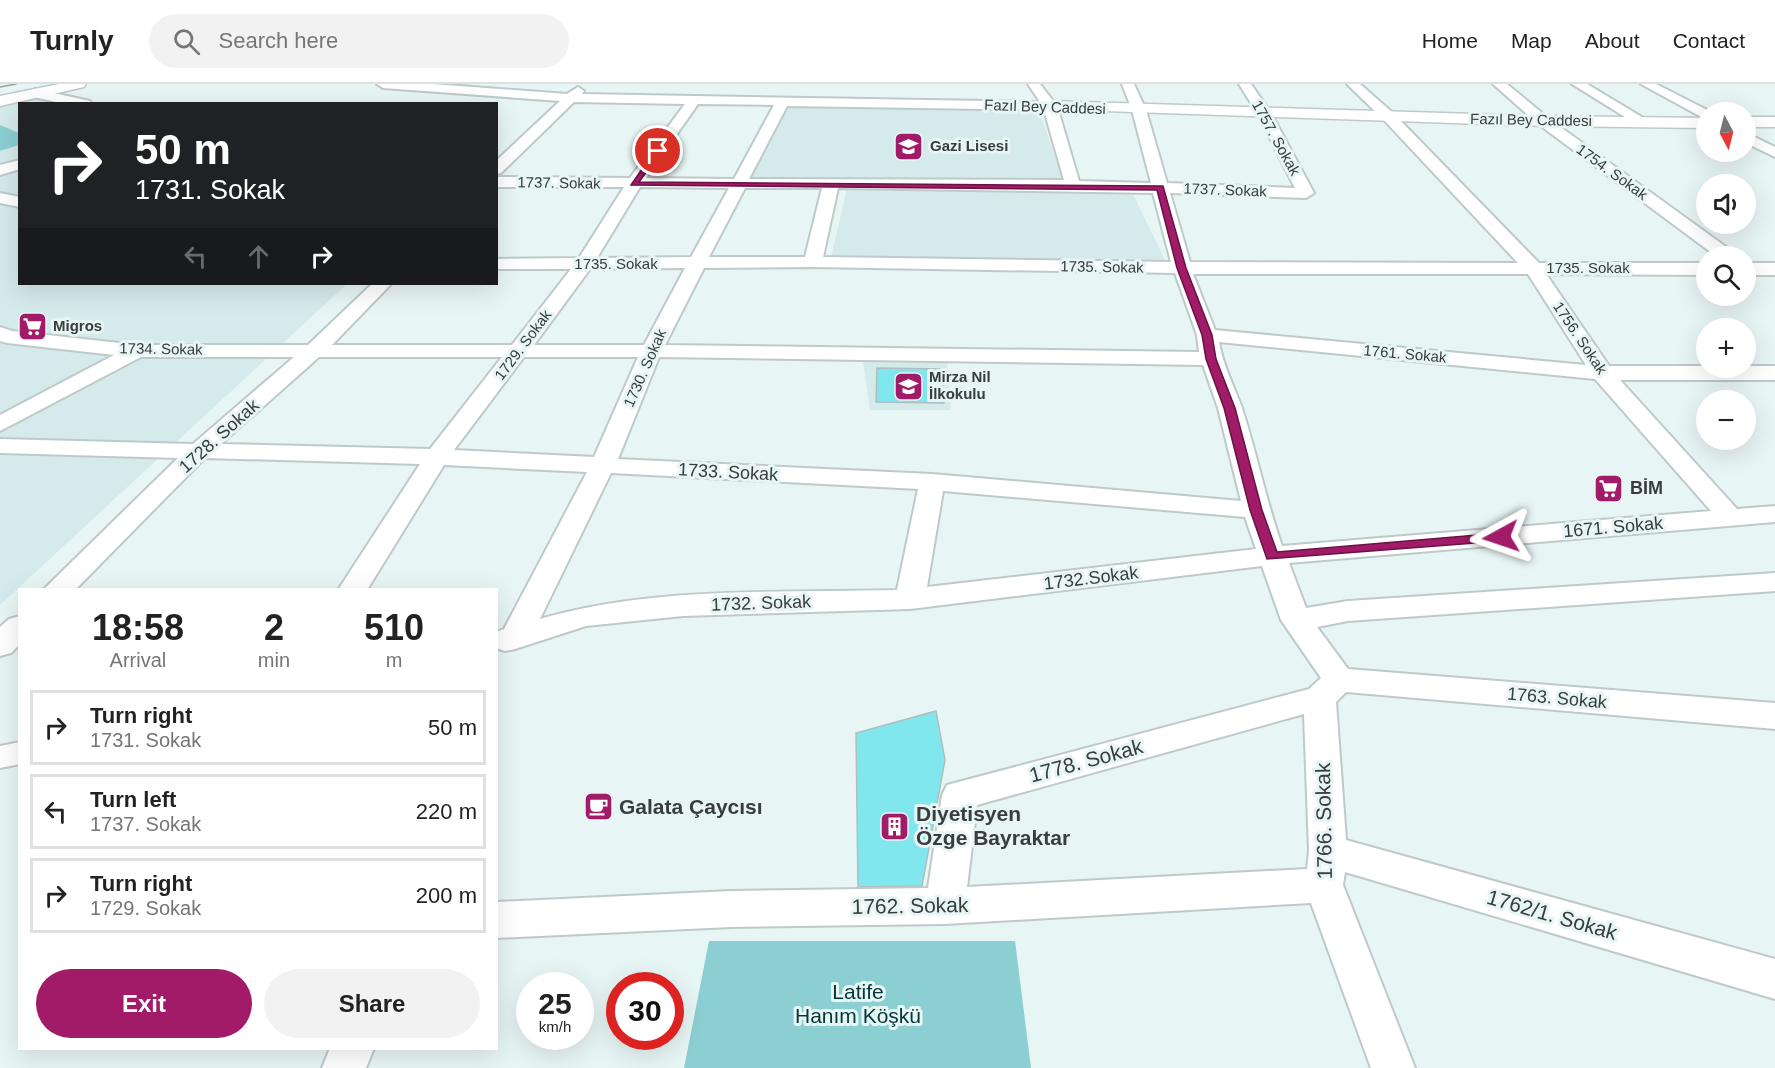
<!DOCTYPE html>
<html lang="en">
<head>
<meta charset="utf-8">
<style>
	:root { --surface:#fff; --page:#f2f2f2; --text:#222; --muted:#767676; --line:#e0e0e0; --accent:#a11b69 }
	body { margin:0; font-family:Arial,sans-serif; background:var(--page); color:var(--text); height:100vh; display:flex; flex-direction:column; font-size:22px; white-space:nowrap }
	* { box-sizing:border-box; margin:0 }
	p { font-size:20px; color:var(--muted) }
	.icon { flex:none; width:33px; height:33px; fill:none; stroke:currentColor; stroke-width:2; stroke-linecap:round; stroke-linejoin:round }
	.map { position:relative; flex:1; overflow:hidden }
	.drawer { position:absolute; left:18px; top:504px; width:480px; height:462px; display:flex; flex-direction:column; background:var(--surface); border-radius:0px; box-shadow:0 6px 24px #0002 }
	.drawer>* { flex:none }
	.guide { position:absolute; left:18px; top:18px; width:480px; height:183px; border-radius:0px; box-shadow:0 6px 24px #0002; background:#202124; color:#fff; overflow:hidden }
	.needle { width:39px; rotate:173deg }
	.tools { position:absolute; left:1696px; top:18px; display:grid; gap:12px }
	.tools a { display:grid; place-items:center; width:60px; height:60px; border-radius:50%; background:var(--surface); box-shadow:0 6px 24px #0002; font-size:30px }
	.speed { position:absolute; left:516px; top:888px; display:flex; gap:12px; font-size:30px; font-weight:700; text-align:center }
	.speed>* { display:grid; place-content:center; width:78px; height:78px; border-radius:50%; background:var(--surface); box-shadow:0 6px 24px #0002; line-height:1 }
	.speed small { font-size:15px; font-weight:400 }
	.speed .limit { border:9px solid #d22; background:#fff; color:#111 }
	.pin { position:absolute; display:grid; place-items:center; width:51px; height:51px; color:#fff; margin:-26px; border:3px solid #fff; border-radius:50%; box-shadow:0 2px 6px #0007 }
	.me { position:absolute; width:66px; margin:-33px; rotate:265deg; stroke-linejoin:round; filter:drop-shadow(0 0 4px #0008) }
	.turn { display:flex; align-items:center; gap:21px; height:126px; padding:0 18px; font-size:27px }
	.turn .icon { width:78px; height:78px; stroke-width:2.5 }
	.turn b { display:block; font-size:42px; line-height:51px }
	.lanes { display:flex; align-items:center; height:57px; padding:0 18px; background:#0003; justify-content:center; gap:30px; direction:ltr }
	.lanes .off { opacity:.35 }
	.eta { display:flex; justify-content:space-evenly; align-items:center; height:102px; text-align:center }
	.eta b { font-size:36px; font-weight:700; line-height:42px }
	.cta { display:flex; gap:12px; margin-top:auto; padding:12px 18px }
	.cta a { flex:1; height:69px; border-radius:36px; background:var(--accent); color:#fff; font-size:24px; font-weight:700; line-height:69px; text-align:center }
	.cta a+a { background:var(--page); color:var(--text) }
	ul { padding:0; list-style:none }
	li { display:flex; align-items:center; gap:18px; height:75px; margin:0 12px 9px; padding:0 6px; border:3px solid var(--line); border-radius:0px }
	li div { flex:1 }
	li b { display:block; font-size:22px }
	li em { font-style:normal }
	header { display:flex; align-items:center; gap:36px; box-sizing:border-box; height:84px; padding:0 30px; background:var(--surface); border-bottom:2px solid var(--line) }
	header strong { font-size:28px }
	nav { display:flex; gap:33px; margin-inline-start:auto; font-size:21px }
	.search { width:420px; height:54px; background:var(--page); display:flex; align-items:center; gap:15px; box-sizing:border-box; padding:0 21px; border-radius:33px; color:var(--muted); font-size:22px }
	.map>svg:first-child { display:block }
	.built { fill:#d5eaeb }
	.green { fill:#8ccfd3 }
	.building { fill:#80e7ee; stroke:#b1bdbe; stroke-width:1.5 }
	.lines { fill:none; stroke-linecap:round; stroke-linejoin:round }
	.pedestrian-casing { stroke:#becaca; stroke-width:4 }
	.minor-casing { stroke:#becaca; stroke-width:4 }
	.tertiary-casing { stroke:#becaca; stroke-width:3 }
	.primary-casing { stroke:#becaca; stroke-width:3 }
	.pedestrian { fill:#fff; fill-rule:evenodd }
	.minor { fill:#fff; fill-rule:evenodd }
	.tertiary { fill:#fff; fill-rule:evenodd }
	.primary { fill:#fff; fill-rule:evenodd }
	.tram { stroke:#98a1a1; stroke-width:1.5 }
	.route { fill:#a11b69; stroke:#691244; stroke-width:1.5 }
	.labels { text-anchor:middle; stroke-width:6; stroke-linejoin:round; paint-order:stroke }
	.far-street-label { font-size:15px; fill:#383d3d; stroke:#e8f5f5 }
	.far-poi-label { font-size:15px; font-weight:bold; fill:#383d3d; stroke:#e8f5f5; text-anchor:start }
	.street-label { font-size:18px; fill:#383d3d; stroke:#e8f5f5 }
	.poi-label { font-size:18px; font-weight:bold; fill:#383d3d; stroke:#e8f5f5; text-anchor:start }
	.near-street-label { font-size:21px; fill:#383d3d; stroke:#e8f5f5 }
	.near-poi-label { font-size:21px; font-weight:bold; fill:#383d3d; stroke:#e8f5f5; text-anchor:start }
	.near-park-label { font-size:21px; fill:#02373a; stroke:#e8f5f5 }
</style>
</head>
<body>
<header>
<strong>Turnly</strong>
<div class="search"><svg class="icon" aria-label="search" viewBox="0 0 24 24"><circle cx="10" cy="10" r="6"/><path d="M15 15l6 6"/></svg>Search here</div>
<nav><a>Home</a><a>Map</a><a>About</a><a>Contact</a></nav>
</header>
<div class="map">
<svg width="1775" height="984" viewBox="0 0 1775 984">
	<rect width="100%" height="100%" fill="#e8f5f5"/>
	<path class="built" d="M32,14L58,19L20,20V200H347L0,521V20Z
		M785,21L1039,27L1065,99L750,97Z
		M847,105L1132,108L1166,178L831,173Z
		M863,277L947,278L951,326H870Z"/>
	<path class="green" d="M0,41L19,49V61L0,67Z
		M709,857H1015L1031,984H684Z"/>
	<path class="building" d="M877,284L941,285L944,319L876,318Z
		M936,627L945,676L922,802L858,803L856,649Z"/>
	<g class="lines">
		<defs>
			<path id="pedestrian" d="M20,658V680L0,684V662Z"/>
			<path id="minor" d="M377,0H433L567,10L578,3L584,7L582,10L1040,18L1028,0H1040L1057,22L1079,97L1151,99L1132,26L1122,0H1134L1146,26L1167,99L1295,104L1257,29L1239,0H1251L1271,29L1314,109L1306,114L1170,109L1190,178L1518,179L1383,35L1347,0H1360L1393,29L1539,179H1707V191L1546,190L1609,282H1775V296H1620L1737,425L1775,422V438L1289,479L1306,524L1348,517L1775,489V507L1348,537L1317,543L1348,585L1775,619V645L1346,608L1336,618L1346,756L1775,875V915L1345,788L1343,801L1415,984H1371L1311,819L945,840L731,843L496,854V818L731,807L928,804L942,711L947,701L1309,605L1321,594L1281,536L1262,482L910,525L683,532L586,542L515,565L505,567L496,564V548L504,545L587,388L444,381L367,506H338L420,380L205,374L75,506H43L178,374L0,369V355L193,360L294,273H141L0,347V331L114,271L7,259L0,257V243L12,247L137,261H308L372,200H391L332,261H512L571,185H496V175L579,174L624,103H496V93L630,94L685,20L574,18L501,89L496,90V77L560,17L383,4ZM698,20L774,21L734,95L646,94ZM787,22L1044,26L1064,96L749,95ZM640,103L729,104L691,173L597,174ZM745,104H822L805,173H709ZM838,104L1153,109L1171,178L823,173ZM813,183L1175,189L1197,251L1199,268L665,261L704,184ZM685,184L644,261H534L590,185ZM1193,190H1528L1586,281L1215,246ZM1219,258L1595,295L1711,427L1282,462C1266,417 1257,370 1242,324C1234,302 1223,282 1219,258ZM319,273H502L430,365L221,360ZM524,273H638L594,373L454,366ZM659,273L1203,281L1218,324L1241,417L932,390L618,375ZM611,389L918,405L897,506C780,509 652,502 540,535ZM943,407L1245,433L1256,465L927,503ZM1304,630L1309,767L1307,785L967,803L977,721Z
				M1493,0H1507L1548,34L1733,168L1736,172H1716L1538,40Z
				M1572,0H1587L1650,38L1643,42L1638,41Z
				M1641,0H1656L1711,28H1707V36Z
				M35,5L90,17L91,20H65L30,12L29,9Z
				M1746,49L1775,63V73L1746,59Z
				M20,76V85L0,91V81Z
				M0,109L20,113V123L0,119Z
				M1746,179H1775V191H1746Z
				M20,532V560L11,569L0,572V543L9,535Z
				M330,964H374L366,984H322Z"/>
			<path id="tertiary" d="M1050,17L1543,32L1707,34V44L1543,42L1045,25L1042,22L1045,19Z
				M1746,33H1775V43H1746Z"/>
			<path id="primary" d="M59,0H86L84,3L0,22V12Z"/>
		</defs>
		<use href="#pedestrian" class="pedestrian-casing"/>
		<use href="#minor" class="minor-casing"/>
		<use href="#tertiary" class="tertiary-casing"/>
		<use href="#primary" class="primary-casing"/>
		<use href="#pedestrian" class="pedestrian"/>
		<use href="#minor" class="minor"/>
		<use href="#tertiary" class="tertiary"/>
		<use href="#primary" class="primary"/>
		<path class="tram" d="M0,3L16,0"/>
	</g>
	<path class="route" d="M656,65L662,67L639,98L1163,102L1186,184L1212,251L1216,275L1235,324L1262,426L1277,468L1501,449L1508,453L1501,457L1267,475L1250,426L1224,324L1206,275L1202,251L1177,184L1157,106L631,101Z"/>
	<defs>
		<symbol id="school-square" viewBox="-11 -11 22 22"><rect x="-9" y="-9" width="18" height="18" rx="4" fill="#a11b69" stroke="#e8f5f5"/><path d="M0-5L7-2L0 1L-7-2ZM-4 1L0 2.5L4 1V4Q0 6-4 4Z" fill="#fff"/></symbol>
		<symbol id="supermarket-square" viewBox="-11 -11 22 22"><rect x="-9" y="-9" width="18" height="18" rx="4" fill="#a11b69" stroke="#e8f5f5"/><path d="M-6-5.5h2.5l.6 2H6L4.5 2H-2.5L-4.4-4H-6ZM-1.5 3.2a1.3 1.3 0 1 0 .1 0ZM3 3.2a1.3 1.3 0 1 0 .1 0Z" fill="#fff"/></symbol>
		<symbol id="cafe-square" viewBox="-11 -11 22 22"><rect x="-9" y="-9" width="18" height="18" rx="4" fill="#a11b69" stroke="#e8f5f5"/><path d="M-5.5-4.5H6V0H3Q3 3.5 0 3.5H-2.5Q-5.5 3.5-5.5 0ZM3-3.2v2h1.7v-2ZM-6 4.5H4V6H-6Z" fill="#fff"/></symbol>
		<symbol id="building-square" viewBox="-11 -11 22 22"><rect x="-9" y="-9" width="18" height="18" rx="4" fill="#a11b69" stroke="#e8f5f5"/><path d="M-4-6H4V6H1V3H-1V6H-4ZM-2.5-4.3h1.7v1.8h-1.7ZM.8-4.3h1.7v1.8H.8ZM-2.5-1h1.7V.8h-1.7ZM.8-1h1.7V.8H.8Z" fill="#fff"/></symbol>
	</defs>
	<g fill-rule="evenodd">
		<use href="#school-square" x="892" y="46" width="33" height="33"/>
		<use href="#supermarket-square" x="16" y="226" width="33" height="33"/>
		<use href="#school-square" x="892" y="286" width="33" height="33"/>
		<use href="#supermarket-square" x="1592" y="388" width="33" height="33"/>
		<use href="#cafe-square" x="582" y="706" width="33" height="33"/>
		<use href="#building-square" x="878" y="726" width="33" height="33"/>
	</g>
	<g class="labels">
		<g class="far-street-label">
			<text transform="translate(1045 23) rotate(2)" y="5">Fazıl Bey Caddesi</text>
			<text transform="translate(1531 36) rotate(1)" y="5">Fazıl Bey Caddesi</text>
			<text transform="translate(1276 54) rotate(61)" y="5">1757. Sokak</text>
			<text transform="translate(1612 88) rotate(36)" y="5">1754. Sokak</text>
			<text transform="translate(559 99) rotate(1)" y="5">1737. Sokak</text>
			<text transform="translate(1225 106) rotate(2)" y="5">1737. Sokak</text>
			<text x="616" y="185">1735. Sokak</text>
			<text transform="translate(1102 183) rotate(1)" y="5">1735. Sokak</text>
			<text x="1588" y="189">1735. Sokak</text>
			<text transform="translate(1580 254) rotate(56)" y="5">1756. Sokak</text>
			<text transform="translate(523 261) rotate(-53)" y="5">1729. Sokak</text>
			<text transform="translate(161 265) rotate(1)" y="5">1734. Sokak</text>
			<text transform="translate(1405 270) rotate(5)" y="5">1761. Sokak</text>
			<text transform="translate(645 284) rotate(-66)" y="5">1730. Sokak</text>
		</g>
		<g class="far-poi-label">
			<text x="930" y="67">Gazi Lisesi</text>
			<text x="53" y="247">Migros</text>
			<text x="929" y="298">Mirza Nil<tspan x="929" dy="17">İlkokulu</tspan></text>
		</g>
		<g class="street-label">
			<text transform="translate(219 352) rotate(-42)" y="6">1728. Sokak</text>
			<text transform="translate(728 388) rotate(3)" y="6">1733. Sokak</text>
			<text transform="translate(1613 443) rotate(-5)" y="6">1671. Sokak</text>
			<text transform="translate(1091 494) rotate(-7)" y="6">1732.Sokak</text>
			<text transform="translate(761 519) rotate(-2)" y="6">1732. Sokak</text>
			<text transform="translate(1557 614) rotate(5)" y="6">1763. Sokak</text>
		</g>
		<g class="poi-label">
			<text x="1630" y="410">BİM</text>
		</g>
		<g class="near-street-label">
			<text transform="translate(1086 677) rotate(-15)" y="7">1778. Sokak</text>
			<text transform="translate(1324 737) rotate(-91)" y="7">1766. Sokak</text>
			<text transform="translate(910 822) rotate(-1)" y="7">1762. Sokak</text>
			<text transform="translate(1552 831) rotate(16)" y="7">1762/1. Sokak</text>
		</g>
		<g class="near-poi-label">
			<text x="619" y="730">Galata Çaycısı</text>
			<text x="916" y="737">Diyetisyen<tspan x="916" dy="24">Özge Bayraktar</tspan></text>
		</g>
		<g class="near-park-label">
			<text x="858" y="915">Latife<tspan x="858" dy="24">Hanım Köşkü</tspan></text>
		</g>
	</g>
</svg>
<div class="tools">
<a><svg class="needle" viewBox="-14 -14 28 28"><path d="M0-13l5 13h-10z" fill="#e53935"/><path d="M0 13l5-13h-10z" fill="#767676"/></svg></a>
<a><svg class="icon" aria-label="sound" viewBox="0 0 24 24"><path d="M4 9h4l5-4v14l-5-4H4zM17 9q2 3 0 6"/></svg></a>
<a><svg class="icon" aria-label="search" viewBox="0 0 24 24"><circle cx="10" cy="10" r="6"/><path d="M15 15l6 6"/></svg></a>
<a>+</a>
<a>−</a>
</div>
<div class="speed"><div>25<small>km/h</small></div><div class="limit">30</div></div>
<div class="pin" style="left:658px;top:67px;background:#d93025"><svg class="icon" aria-label="arrive" viewBox="0 0 24 24"><path d="M6 21V4h12l-3 4 3 4H6"/></svg></div>
<svg class="me" style="left:1501px;top:453px" viewBox="-20 -20 40 40"><path d="M0-17L14 15 0 8-14 15z" fill="#a11b69" stroke="#fff" stroke-width="4"/></svg>
<div class="guide">
<div class="turn"><svg class="icon" aria-label="right" viewBox="0 0 24 24"><path d="M7 20v-9h11M14 6l5 5-5 5"/></svg><div><b>50 m</b>1731. Sokak</div></div>
<div class="lanes"><svg class="icon off" aria-label="left" viewBox="0 0 24 24"><path d="M17 20v-9H6M10 6l-5 5 5 5"/></svg><svg class="icon off" aria-label="ahead" viewBox="0 0 24 24"><path d="M12 20V5M6 11l6-6 6 6"/></svg><svg class="icon" aria-label="right" viewBox="0 0 24 24"><path d="M7 20v-9h11M14 6l5 5-5 5"/></svg></div>
</div>
<section class="drawer">
<div class="eta">
<div><b>18:58</b><p>Arrival</p></div>
<div><b>2</b><p>min</p></div>
<div><b>510</b><p>m</p></div>
</div>
<ul>
<li><svg class="icon" aria-label="right" viewBox="0 0 24 24"><path d="M7 20v-9h11M14 6l5 5-5 5"/></svg><div><b>Turn right</b><p>1731. Sokak</p></div><em>50 m</em></li>
<li><svg class="icon" aria-label="left" viewBox="0 0 24 24"><path d="M17 20v-9H6M10 6l-5 5 5 5"/></svg><div><b>Turn left</b><p>1737. Sokak</p></div><em>220 m</em></li>
<li><svg class="icon" aria-label="right" viewBox="0 0 24 24"><path d="M7 20v-9h11M14 6l5 5-5 5"/></svg><div><b>Turn right</b><p>1729. Sokak</p></div><em>200 m</em></li>
</ul>
<div class="cta"><a>Exit</a><a>Share</a></div>
</section>
</div>
</body>
</html>
